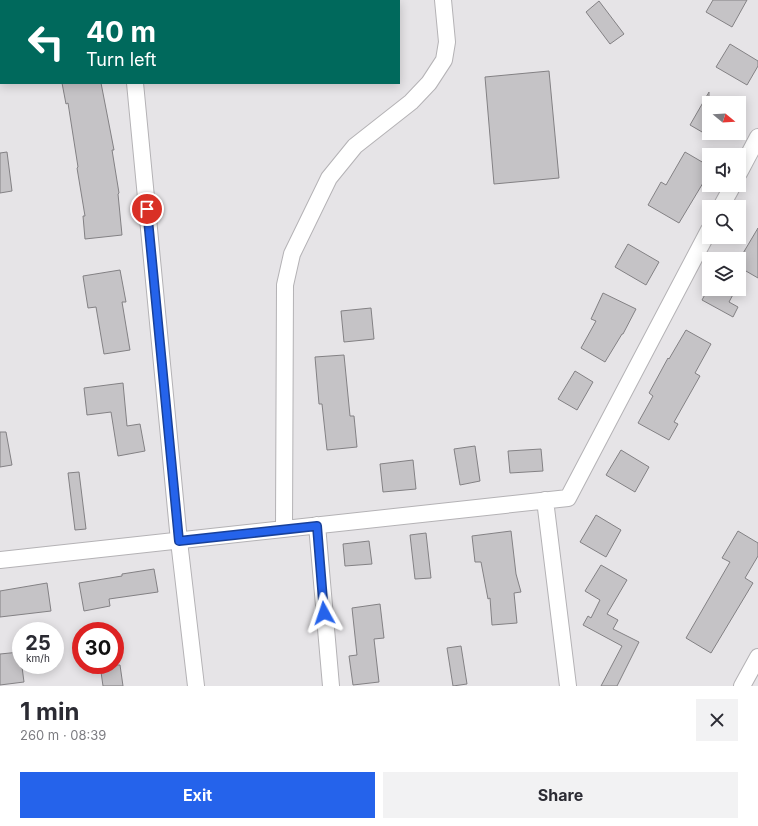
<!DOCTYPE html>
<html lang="en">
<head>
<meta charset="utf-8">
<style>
	:root { --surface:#fff; --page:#f2f2f3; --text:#2b2b33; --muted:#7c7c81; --accent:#2563eb }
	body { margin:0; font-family:Inter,sans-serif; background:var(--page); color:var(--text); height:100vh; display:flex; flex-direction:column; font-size:15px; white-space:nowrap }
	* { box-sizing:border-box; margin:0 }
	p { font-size:13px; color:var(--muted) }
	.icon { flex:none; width:22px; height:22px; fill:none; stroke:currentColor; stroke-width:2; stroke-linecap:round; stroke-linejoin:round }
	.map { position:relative; height:686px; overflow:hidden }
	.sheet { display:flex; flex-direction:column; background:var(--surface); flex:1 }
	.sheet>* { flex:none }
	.banner { position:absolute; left:0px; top:0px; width:400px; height:84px; box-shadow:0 2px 10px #0003; background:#00695c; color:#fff; overflow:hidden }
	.needle { width:26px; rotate:108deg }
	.tools { position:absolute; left:702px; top:96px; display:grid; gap:8px }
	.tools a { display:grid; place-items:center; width:44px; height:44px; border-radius:0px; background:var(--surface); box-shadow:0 2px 10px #0003; font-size:20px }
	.speed { position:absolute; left:12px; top:622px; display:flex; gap:8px; font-size:20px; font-weight:700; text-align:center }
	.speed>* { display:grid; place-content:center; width:52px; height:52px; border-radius:50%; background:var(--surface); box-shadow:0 2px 10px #0003; line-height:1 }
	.speed small { font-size:10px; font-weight:400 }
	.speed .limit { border:6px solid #d22; background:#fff; color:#111 }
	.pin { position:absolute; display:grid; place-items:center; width:34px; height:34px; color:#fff; margin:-17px; border:2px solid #fff; border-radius:50%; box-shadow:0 1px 4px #0007 }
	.me { position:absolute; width:44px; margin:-22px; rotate:355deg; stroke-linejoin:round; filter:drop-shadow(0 0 3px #0008) }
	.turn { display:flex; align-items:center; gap:14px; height:84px; padding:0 20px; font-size:18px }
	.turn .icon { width:52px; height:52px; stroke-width:2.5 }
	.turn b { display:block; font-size:28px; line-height:34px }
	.round { display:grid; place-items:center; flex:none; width:42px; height:42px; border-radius:0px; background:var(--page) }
	.head { display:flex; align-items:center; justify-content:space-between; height:68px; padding:0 20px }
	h1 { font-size:24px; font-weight:700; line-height:30px }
	.primary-button { display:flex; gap:8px; margin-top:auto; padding:8px 20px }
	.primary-button a { flex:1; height:46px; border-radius:0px; background:var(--accent); color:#fff; font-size:16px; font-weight:700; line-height:46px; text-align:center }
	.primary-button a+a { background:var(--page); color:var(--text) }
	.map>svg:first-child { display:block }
	.building { fill:#c5c3c6; stroke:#838184 }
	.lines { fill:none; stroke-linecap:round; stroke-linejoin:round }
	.minor-casing { stroke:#b4b2b5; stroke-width:18 }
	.minor { stroke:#fff; stroke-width:16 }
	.route-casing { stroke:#184099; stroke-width:10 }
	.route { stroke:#2563eb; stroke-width:7 }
</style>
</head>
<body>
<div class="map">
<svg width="758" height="686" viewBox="0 0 758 686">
	<rect width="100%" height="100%" fill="#e6e4e7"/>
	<path class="building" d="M713,0H747L732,27L706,12Z
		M599,1L624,34L610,44L586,12Z
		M730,44L758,61V66L747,85L716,67Z
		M549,71L559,178L494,184L485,77Z
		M62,83H101L114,150H112L119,193L118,194L122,235L85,239L83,216H85L77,168L78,167L68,103L66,104Z
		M709,92V136L690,125Z
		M7,152L12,191L0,193V153Z
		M685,152L709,166V173L679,223L648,205L661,182L666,185Z
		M758,228V278L739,267V260Z
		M628,244L659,262L646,285L615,267Z
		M120,270L126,302H122L130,350L104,354L96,307L88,308L83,276Z
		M708,289H736L729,302L738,307L733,317L702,300Z
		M603,293L636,309L623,334H622L605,362L581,348L596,321L591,319Z
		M371,308L374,339L344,342L341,311Z
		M686,330L711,344L695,373L700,376L674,422L678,424L669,440L638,423L653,396L649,393L668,358L669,359Z
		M344,355L350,416H354L357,447L327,450L322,404H319L315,357Z
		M575,371L593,382L577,410L558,399Z
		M123,383L127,426L140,424L145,451L118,456L111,412L87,415L84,388Z
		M0,432H6L12,465L0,467Z
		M475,446L480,481L460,485L454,449Z
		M541,449L543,471L510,473L508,451Z
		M621,450L649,467L635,492L606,475Z
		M413,460L416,489L383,492L380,464Z
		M79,472L86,529L75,530L68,473Z
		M596,515L621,530L606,557L580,542Z
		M511,531L516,574L521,592L514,593L517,623L492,625L490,598L488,599L481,562H475L472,536Z
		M738,531L758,543V556L745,578L753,583L711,653L686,638L730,562L722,558Z
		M426,533L431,578L415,579L410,535Z
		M369,541L372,564L345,566L343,544Z
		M601,565L627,580L607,614L618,620L613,629L639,642L617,686H601L622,646L583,625L588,616L591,618L600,600L585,591Z
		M154,569L158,592L109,599L110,606L84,611L79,583L122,576V574Z
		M47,583L51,611L0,617V591Z
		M380,604L384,638L374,639L379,682L353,685L349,656L357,655L352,608Z
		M461,646L467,684L453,686L447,648Z
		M20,652L24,682L0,685V654Z
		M100,665H120L123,686H103Z"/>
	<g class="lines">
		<defs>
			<path id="minor" d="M126,0V1
				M0,49L1,48
				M135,83L179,541L196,686
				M739,173L758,137
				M721,207L733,185
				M545,500L568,686
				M317,525L331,686
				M284,529L285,285L292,254L329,178L355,146L411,102L429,83L444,60L447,42L443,0
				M0,560L568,498L709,230
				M742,686L758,657"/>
		</defs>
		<use href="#minor" class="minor-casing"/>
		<use href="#minor" class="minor"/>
	</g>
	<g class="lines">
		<defs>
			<path id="route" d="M147,209L179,541L317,526L324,613"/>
		</defs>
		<use href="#route" class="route-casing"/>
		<use href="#route" class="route"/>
	</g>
</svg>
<div class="tools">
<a><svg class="needle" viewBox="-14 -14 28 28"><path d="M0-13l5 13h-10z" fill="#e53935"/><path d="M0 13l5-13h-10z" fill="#7c7c81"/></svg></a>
<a><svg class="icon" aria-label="sound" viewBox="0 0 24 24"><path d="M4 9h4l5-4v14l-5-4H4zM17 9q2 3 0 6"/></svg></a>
<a><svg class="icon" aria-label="search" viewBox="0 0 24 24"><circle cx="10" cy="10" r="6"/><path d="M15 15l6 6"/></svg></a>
<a><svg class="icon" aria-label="layers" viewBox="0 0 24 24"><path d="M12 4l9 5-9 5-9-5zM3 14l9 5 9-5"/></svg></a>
</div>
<div class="speed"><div>25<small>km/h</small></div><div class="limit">30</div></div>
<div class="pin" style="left:147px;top:209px;background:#d93025"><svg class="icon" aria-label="arrive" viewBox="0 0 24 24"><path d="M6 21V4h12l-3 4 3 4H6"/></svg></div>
<svg class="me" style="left:324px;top:613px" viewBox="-20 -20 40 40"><path d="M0-17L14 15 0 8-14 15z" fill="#2563eb" stroke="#fff" stroke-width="4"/></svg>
<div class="banner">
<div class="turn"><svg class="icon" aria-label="left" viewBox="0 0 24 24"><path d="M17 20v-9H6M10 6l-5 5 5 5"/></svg><div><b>40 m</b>Turn left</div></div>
</div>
</div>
<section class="sheet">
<div class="head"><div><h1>1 min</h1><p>260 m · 08:39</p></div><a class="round"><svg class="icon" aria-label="close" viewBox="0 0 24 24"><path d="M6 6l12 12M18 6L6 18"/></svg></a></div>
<div class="primary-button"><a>Exit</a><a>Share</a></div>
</section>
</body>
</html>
